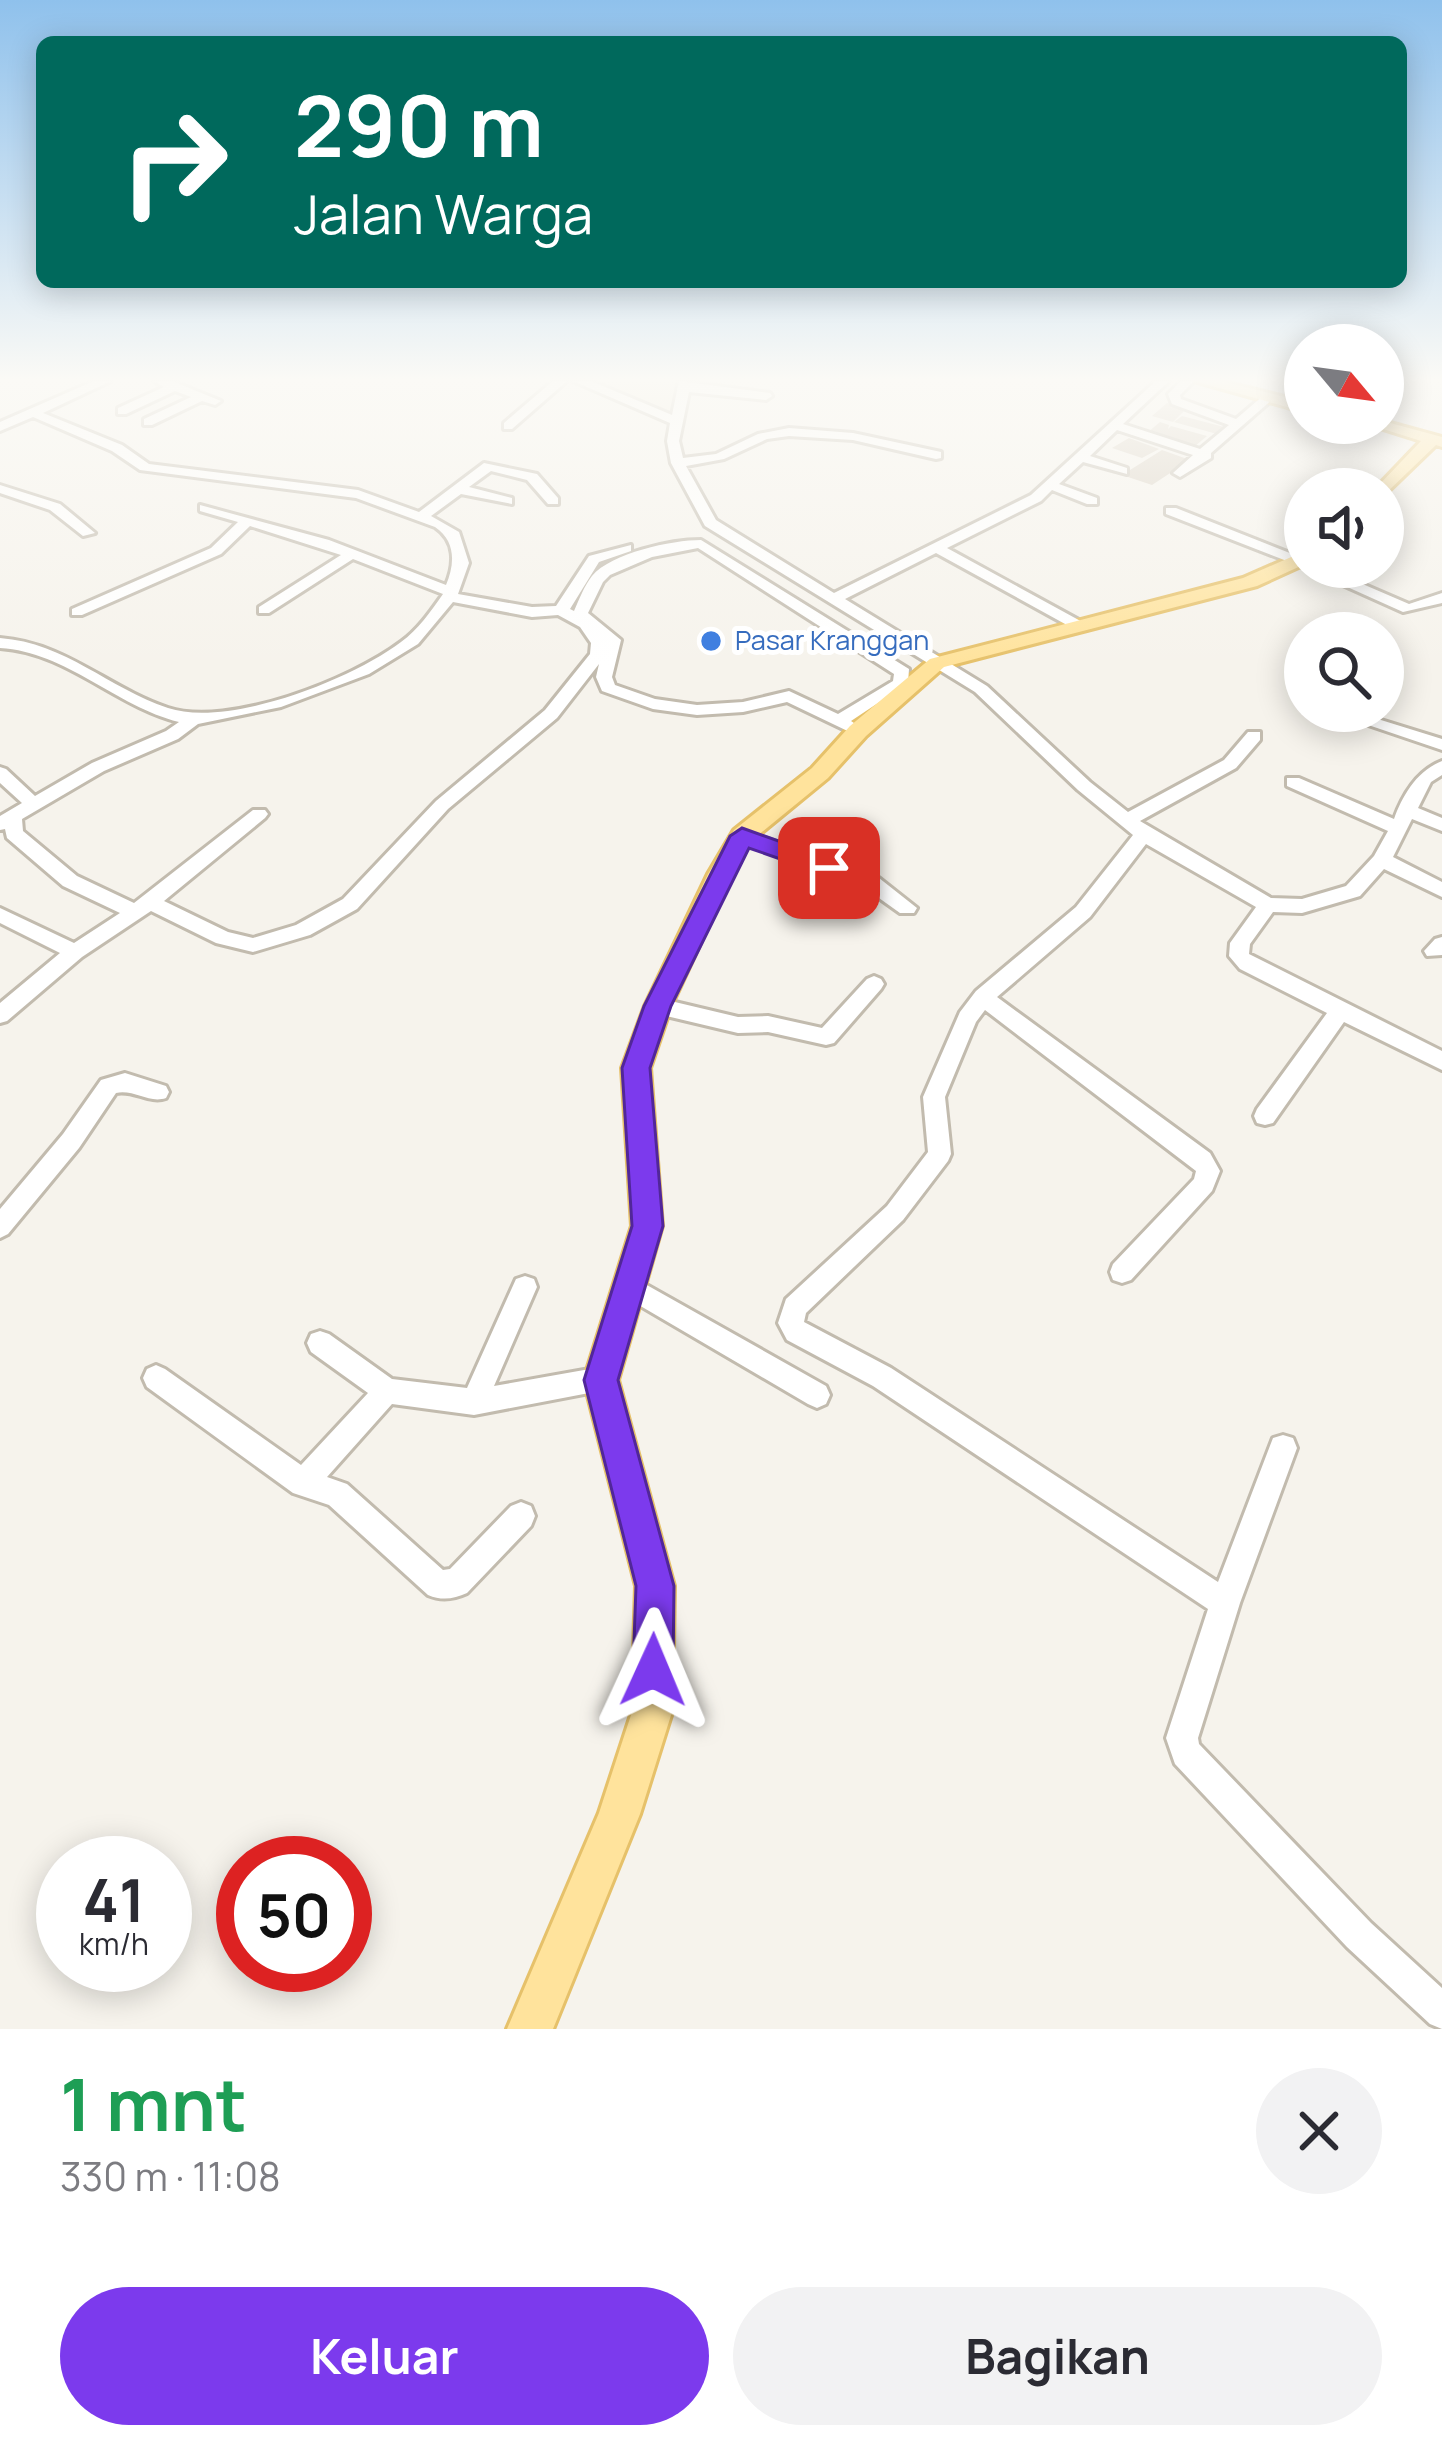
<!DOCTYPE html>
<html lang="id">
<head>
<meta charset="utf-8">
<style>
	:root { --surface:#fff; --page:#f2f2f3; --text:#2b2b33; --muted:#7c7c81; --accent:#7c3aed }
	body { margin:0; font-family:Manrope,sans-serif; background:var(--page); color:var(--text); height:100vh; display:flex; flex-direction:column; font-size:45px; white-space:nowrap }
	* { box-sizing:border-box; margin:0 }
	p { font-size:39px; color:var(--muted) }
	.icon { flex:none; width:66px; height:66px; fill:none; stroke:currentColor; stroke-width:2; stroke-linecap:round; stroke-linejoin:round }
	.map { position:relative; height:2029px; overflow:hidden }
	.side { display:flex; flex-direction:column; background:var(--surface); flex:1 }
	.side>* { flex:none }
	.guide { position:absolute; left:36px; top:36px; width:1371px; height:252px; border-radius:18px; box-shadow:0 6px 30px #0003; background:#00695c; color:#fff; overflow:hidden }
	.needle { width:78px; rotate:119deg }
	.tools { position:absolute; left:1284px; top:324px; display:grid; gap:24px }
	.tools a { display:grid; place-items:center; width:120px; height:120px; border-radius:50%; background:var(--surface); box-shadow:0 6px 30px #0003; font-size:60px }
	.speed { position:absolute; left:36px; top:1836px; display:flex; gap:24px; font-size:60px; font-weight:700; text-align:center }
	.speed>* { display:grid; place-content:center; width:156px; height:156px; border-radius:50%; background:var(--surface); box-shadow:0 6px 30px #0003; line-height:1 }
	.speed small { font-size:30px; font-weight:400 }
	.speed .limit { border:18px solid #d22; background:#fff; color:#111 }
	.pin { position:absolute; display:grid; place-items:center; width:102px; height:102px; color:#fff; margin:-51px; border-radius:24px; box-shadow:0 6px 18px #0006 }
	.me { position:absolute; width:132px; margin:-66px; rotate:1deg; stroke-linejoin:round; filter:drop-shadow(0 0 9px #0008) }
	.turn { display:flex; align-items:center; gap:42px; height:252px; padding:0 60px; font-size:54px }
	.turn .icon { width:156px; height:156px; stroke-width:2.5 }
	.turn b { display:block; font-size:84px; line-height:102px }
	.round { display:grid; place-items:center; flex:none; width:126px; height:126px; border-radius:63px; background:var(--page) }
	.overview { display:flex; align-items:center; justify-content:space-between; height:204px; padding:0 60px }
	h1 { font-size:72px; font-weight:700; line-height:90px; color:#1e9e55 }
	.action { display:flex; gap:24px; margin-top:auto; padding:24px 60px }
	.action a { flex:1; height:138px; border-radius:72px; background:var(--accent); color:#fff; font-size:48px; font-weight:700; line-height:138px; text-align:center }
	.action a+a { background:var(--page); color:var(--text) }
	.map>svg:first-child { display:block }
	.education { fill:#efe8d6 }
	.building { fill:#d8cfc1 }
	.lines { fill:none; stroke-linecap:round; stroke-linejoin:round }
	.minor-casing { stroke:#c2bbae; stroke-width:6 }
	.major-casing { stroke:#e6c16a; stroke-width:6 }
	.minor { fill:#fff; fill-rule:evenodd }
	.major { fill:#ffe39c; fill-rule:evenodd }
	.route { fill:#7c3aed; stroke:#51269a; stroke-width:3 }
	.shop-dot { fill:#3f7fe0; stroke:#fff; stroke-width:4.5 }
	.labels { text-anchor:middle; stroke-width:10; stroke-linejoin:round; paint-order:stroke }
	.far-shop-label { font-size:27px; fill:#366cbe; stroke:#fff; text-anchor:start }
</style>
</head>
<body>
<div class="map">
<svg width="1442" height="2029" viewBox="0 0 1442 2029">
	<rect width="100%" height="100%" fill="#f6f3ec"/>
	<path class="education" d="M585,381H682L674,416Z"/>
	<path class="building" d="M1167,403L1187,408L1173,422L1152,416Z
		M1182,416L1232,429L1224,436L1174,422Z
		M1160,422L1169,425L1168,429L1171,426L1207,436L1194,447L1147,433Z
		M1129,438L1159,449L1142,458L1112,448Z
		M1162,450L1190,460L1152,485L1122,475Z"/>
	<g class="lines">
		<defs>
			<path id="minor" d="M94,381H111L43,413L122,445L149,464L358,490L419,512L484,463L537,474L558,498V504H548L527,480L491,471L469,487L512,498V504L461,494L431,516L459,532L469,563L458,594L532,607L556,606L589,556L631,545V551L599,562L570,609L574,611C579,600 584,586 592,576C611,553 672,540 701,540L909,669L908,683L851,721L866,731L858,736L787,702L743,712L697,715L653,709L602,691L596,677L599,664L557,718L448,809L357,909L310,935L253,952L216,943L151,911L82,957L7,1021L0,1023V1003L60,953L0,923V908L74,943L120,913L63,886L7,838L5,829L0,830V816L22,803L0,783V767L6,769L35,796L92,763L166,731L179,722C115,706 67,652 0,648V638C66,643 108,688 168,708C228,728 351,680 401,642C418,630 431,611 443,594L353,559L269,613H259V607L341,555L250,526L221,554L82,615H72V609L211,548L238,522L200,511V505L329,540L446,585C455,564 456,541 435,527L356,498L140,470L112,451L33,417L0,431V422ZM698,548L894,674L893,681L838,714L789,691L743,702L697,705L655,699L615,685L612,677L621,640L588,613L603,582L610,575L652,557ZM453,602L532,617L558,615L580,627L591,643L590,654L545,710L436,801L343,899L296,925L253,938L228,932L164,901L265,818L268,814L265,810H253L134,903L77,876L23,831L22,819L104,771L178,739L198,724L281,707L369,674L418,644Z
				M154,381H172L221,401L215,405L202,401L152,425H144V419L191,397L175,391L126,414H118V408L164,387Z
				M553,381H567L512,429H504V423Z
				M573,381H591L672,415L679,381L770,393L772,396L766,400L689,392L679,441L683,458L716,454L758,434L789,428L853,433L941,452V458L936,459L853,440L789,436L767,439L724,459L686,466L716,520L834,593L1031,495L1156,381H1169L1123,424L1200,449L1229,425L1172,404L1168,394L1181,381H1194L1180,395L1181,399L1236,419L1264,395L1274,398L1211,453V458L1180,477L1173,473L1193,455L1117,430L1090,456L1127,468V474L1083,462L1059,484L1097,498V504H1087L1052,490L1041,501L947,548L1086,624V630H1076L936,553L845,599L987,686L1090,782L1128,812L1224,760L1248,732H1260V740L1236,768L1140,821L1271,898L1302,899L1346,886L1374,856L1388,831L1287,786V778H1299L1394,819C1402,797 1416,771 1442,761V775L1431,782L1418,808L1442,818V831L1412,819L1393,857L1442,882V897L1384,869L1360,896L1302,913L1273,912L1250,944L1249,954L1442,1051V1070L1344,1022L1273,1123L1265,1125L1257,1123L1254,1116L1257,1109L1327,1013L1240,969L1229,956L1230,943L1256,907L1146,844L1090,917L997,997L1210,1153L1220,1171L1212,1191L1131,1280L1122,1283L1113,1280L1110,1272L1113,1264L1194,1179L1196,1171L985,1010L976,1022L945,1097L951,1154L948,1161L903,1220L806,1313L804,1322L891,1368L1218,1582L1273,1438L1283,1435L1293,1438L1297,1448L1240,1603L1198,1738L1199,1744L1371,1923L1442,1988V2029L1430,2024L1347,1947L1175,1764L1166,1738L1208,1609L873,1386L787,1340L778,1323L786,1299L887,1206L928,1152L923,1097L960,1012L976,991L1076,907L1133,835L1078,790L975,692L705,526L671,463L667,441L670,423Z
				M0,485L60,504L95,533L83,536L50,510L0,493Z
				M1166,508H1176L1305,559V567H1323L1409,604L1442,593V603L1403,612L1305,568L1166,514Z
				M1327,711H1352L1442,739V750Z
				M742,830L879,878L917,908L914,913H900L865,888L735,840L733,836L735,832Z
				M1442,937V955L1427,956L1424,951L1435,939Z
				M874,976L881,979L884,984L881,989L834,1043L826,1045L768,1032L738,1033L658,1014L648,1006L658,998L738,1017L768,1016L822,1028L867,979Z
				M125,1073L166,1086L169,1092L166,1098C149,1104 134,1089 116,1093L79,1148L8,1234L0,1238V1209L63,1134L101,1080Z
				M629,1275L826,1386L830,1395L826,1404L817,1408L808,1404L620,1294L617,1286L620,1278Z
				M525,1276L534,1279L537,1287L494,1386L601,1367L610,1371L614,1380L610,1389L474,1415L392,1404L327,1477L347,1484L443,1570L450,1569L511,1506L521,1502L531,1506L535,1516L531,1526L467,1593C454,1599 442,1601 428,1595L329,1505L293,1493L147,1387L143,1378L147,1369L156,1365L165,1369L301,1465L368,1393L311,1352L307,1343L311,1334L320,1331L329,1334L392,1379L467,1388L516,1279Z"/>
			<path id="major" d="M1194,381H1221L1305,402V412Z
				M1383,421L1442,437V447L1436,445L1383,496V489L1377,487L1421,441L1364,423Z
				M1305,551V564L1257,586L944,667L866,736L828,778L751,841L732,874L671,1006L650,1068L662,1226L618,1380L674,1586L672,1712L640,1814L553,2029H507L599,1813L632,1712L636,1586L584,1380L632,1226L622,1068L645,1006L708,874L734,830L812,768L850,726L930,659L1243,578Z"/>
		</defs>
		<use href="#minor" class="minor-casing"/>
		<use href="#major" class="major-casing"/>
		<use href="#minor" class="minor"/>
		<use href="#major" class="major"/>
	</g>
	<linearGradient id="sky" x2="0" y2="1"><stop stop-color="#8fc1ec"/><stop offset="0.57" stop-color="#fbfaf6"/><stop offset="1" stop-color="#fbfaf6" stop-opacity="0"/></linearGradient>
	<rect width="1442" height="666" fill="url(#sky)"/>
	<path class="route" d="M742,828L838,862L841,868L829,876L749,848L671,1006L650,1068L663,1226L618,1380L674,1586L673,1670L667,1684L653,1690L639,1684L633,1670L636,1586L584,1380L632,1226L622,1068L644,1006L730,836Z"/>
	<circle class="shop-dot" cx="711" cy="641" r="12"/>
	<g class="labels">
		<g class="far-shop-label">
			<text x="735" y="650">Pasar Kranggan</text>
		</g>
	</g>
</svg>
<div class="tools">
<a><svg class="needle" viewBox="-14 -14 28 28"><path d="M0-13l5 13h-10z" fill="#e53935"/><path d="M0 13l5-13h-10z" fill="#7c7c81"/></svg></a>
<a><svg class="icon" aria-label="sound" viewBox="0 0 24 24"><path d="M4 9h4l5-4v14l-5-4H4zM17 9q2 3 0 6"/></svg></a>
<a><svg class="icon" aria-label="search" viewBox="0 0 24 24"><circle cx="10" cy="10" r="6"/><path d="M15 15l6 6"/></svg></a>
</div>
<div class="speed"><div>41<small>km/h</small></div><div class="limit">50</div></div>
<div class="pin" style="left:829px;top:868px;background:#d93025"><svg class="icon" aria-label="arrive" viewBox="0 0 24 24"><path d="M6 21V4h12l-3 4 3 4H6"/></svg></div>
<svg class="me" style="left:653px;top:1670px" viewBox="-20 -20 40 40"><path d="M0-17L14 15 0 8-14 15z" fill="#7c3aed" stroke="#fff" stroke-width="4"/></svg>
<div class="guide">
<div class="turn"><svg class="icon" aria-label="right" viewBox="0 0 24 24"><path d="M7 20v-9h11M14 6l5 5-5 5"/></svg><div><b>290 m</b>Jalan Warga</div></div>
</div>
</div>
<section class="side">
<div class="overview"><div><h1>1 mnt</h1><p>330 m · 11:08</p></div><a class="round"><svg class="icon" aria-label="close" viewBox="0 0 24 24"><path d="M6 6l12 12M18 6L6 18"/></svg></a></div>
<div class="action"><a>Keluar</a><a>Bagikan</a></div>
</section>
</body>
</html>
